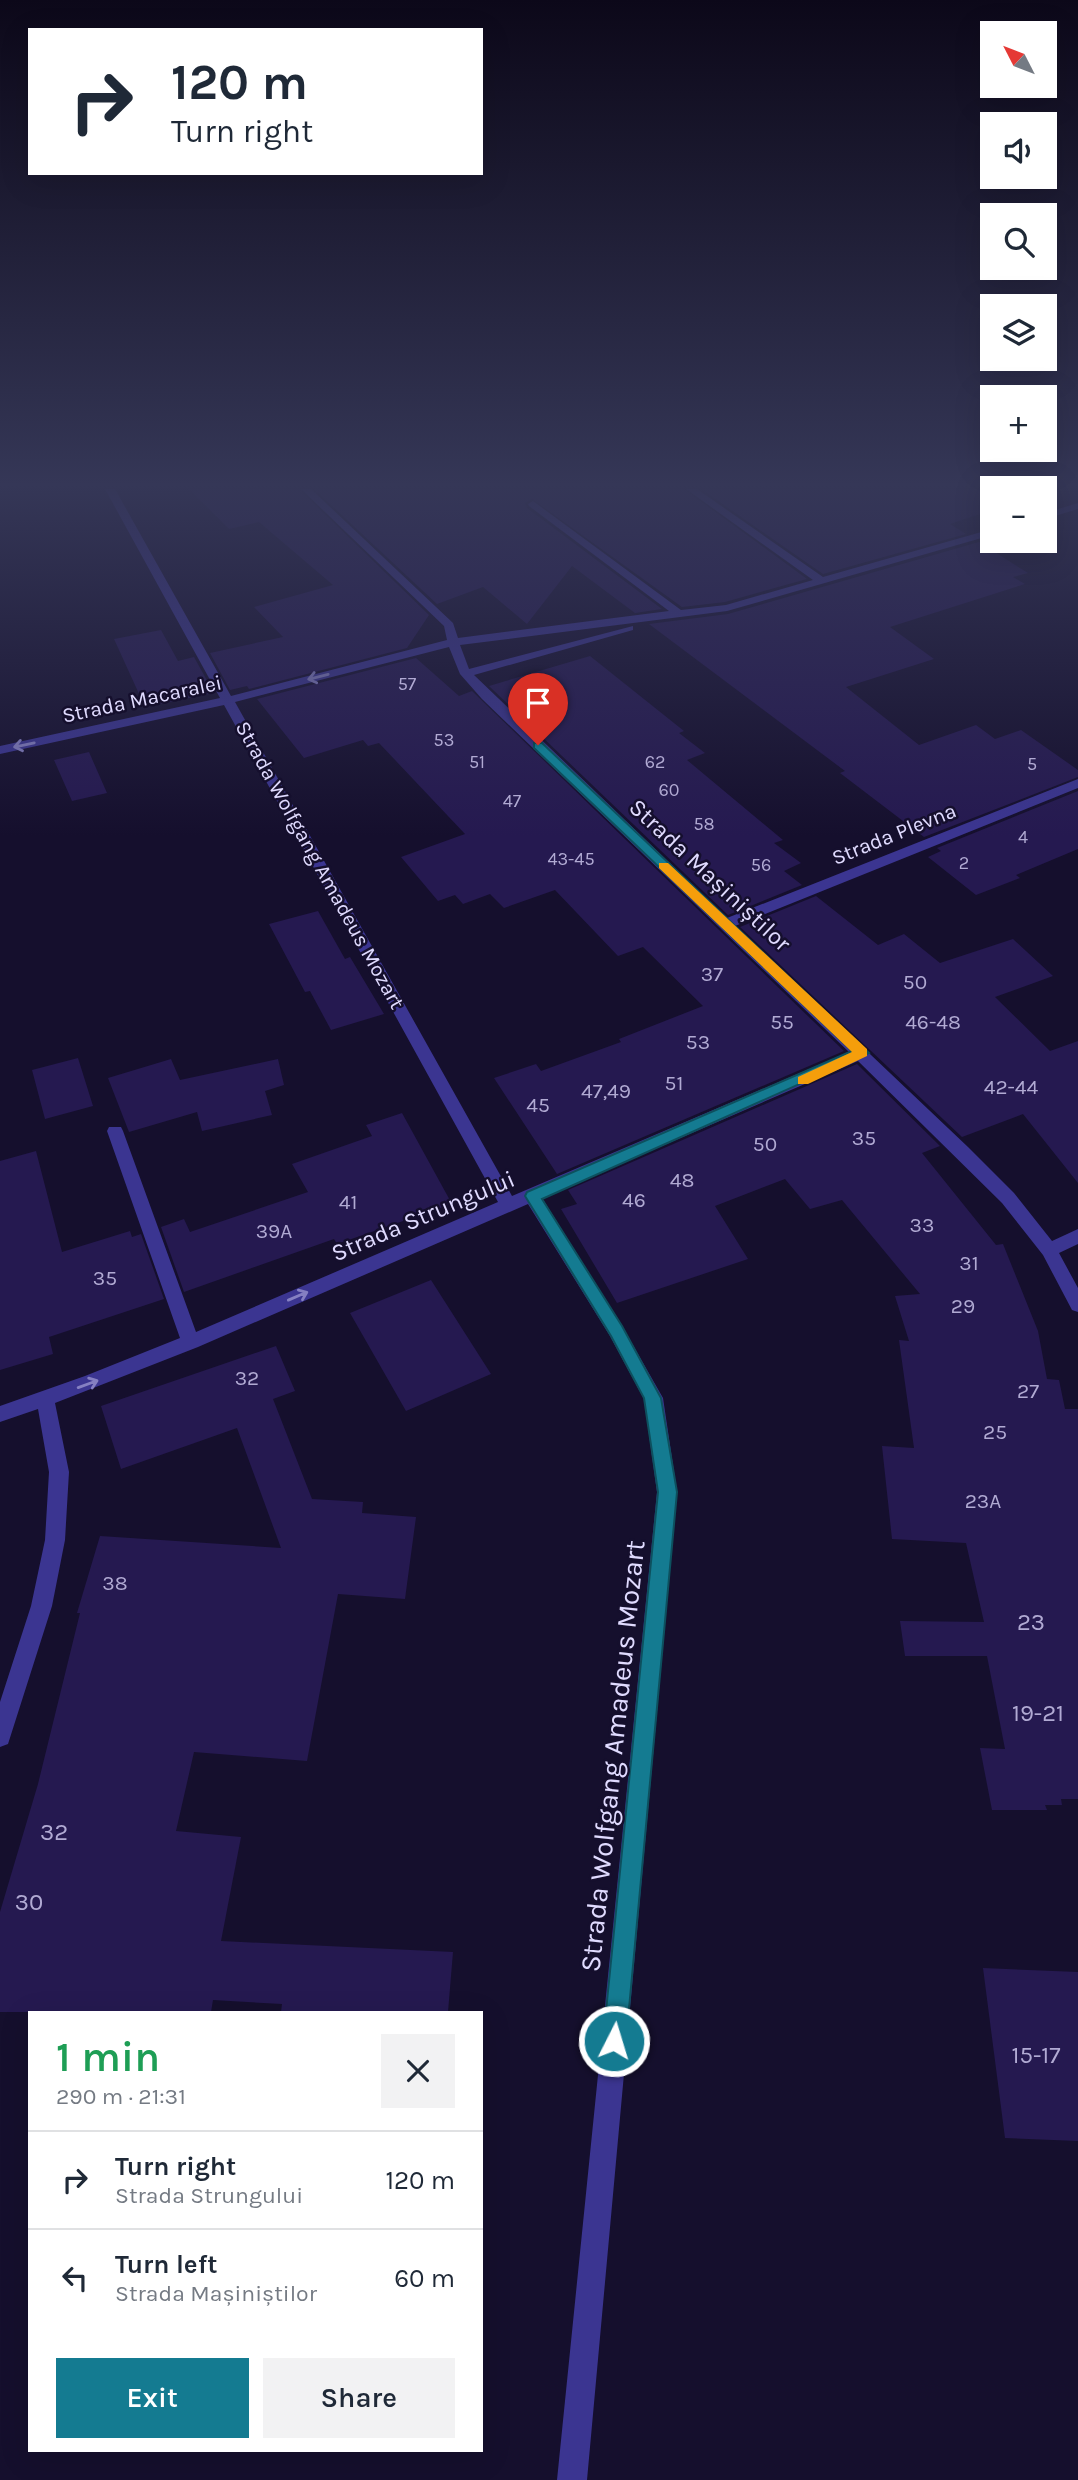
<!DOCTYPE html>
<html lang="en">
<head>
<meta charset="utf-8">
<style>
	:root { --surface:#fff; --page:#f2f2f3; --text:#1f2937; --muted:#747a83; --line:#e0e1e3; --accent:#147b91 }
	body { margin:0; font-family:Karla,sans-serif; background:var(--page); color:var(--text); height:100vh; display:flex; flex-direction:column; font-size:26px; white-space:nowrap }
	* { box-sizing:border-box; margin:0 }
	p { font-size:23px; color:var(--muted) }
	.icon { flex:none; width:38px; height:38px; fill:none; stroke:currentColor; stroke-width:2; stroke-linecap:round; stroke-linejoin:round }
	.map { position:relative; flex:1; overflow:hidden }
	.panel { position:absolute; left:28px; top:2011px; width:455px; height:441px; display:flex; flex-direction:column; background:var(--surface); border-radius:0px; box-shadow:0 7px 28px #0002 }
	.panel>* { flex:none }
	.banner { position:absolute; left:28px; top:28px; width:455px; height:147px; border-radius:0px; box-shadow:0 7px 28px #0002; background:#fff; color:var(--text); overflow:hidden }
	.needle { width:46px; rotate:312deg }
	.fabs { position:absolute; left:980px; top:21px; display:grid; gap:14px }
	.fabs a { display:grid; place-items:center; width:77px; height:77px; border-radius:0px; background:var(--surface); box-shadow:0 7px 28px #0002; font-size:35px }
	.pin { position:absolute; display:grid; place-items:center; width:60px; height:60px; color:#fff; margin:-72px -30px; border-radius:50% 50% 50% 0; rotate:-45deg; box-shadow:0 0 7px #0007 }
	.pin .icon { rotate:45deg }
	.me { position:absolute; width:77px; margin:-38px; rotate:5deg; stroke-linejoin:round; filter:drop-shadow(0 0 5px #0008) }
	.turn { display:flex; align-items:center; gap:24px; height:147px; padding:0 28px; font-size:32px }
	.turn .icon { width:91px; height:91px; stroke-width:2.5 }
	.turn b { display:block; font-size:49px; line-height:60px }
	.round { display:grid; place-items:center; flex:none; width:74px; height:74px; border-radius:0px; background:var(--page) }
	.headline { display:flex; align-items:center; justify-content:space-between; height:119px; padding:0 28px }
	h1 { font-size:42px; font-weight:600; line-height:52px; color:#1e9e55 }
	.action { display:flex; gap:14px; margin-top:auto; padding:14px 28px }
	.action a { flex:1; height:80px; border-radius:0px; background:var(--accent); color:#fff; font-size:28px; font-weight:600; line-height:80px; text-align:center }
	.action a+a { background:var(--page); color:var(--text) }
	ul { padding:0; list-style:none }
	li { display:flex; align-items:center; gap:21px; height:98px; padding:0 28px; border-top:2px solid var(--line) }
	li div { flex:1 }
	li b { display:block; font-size:26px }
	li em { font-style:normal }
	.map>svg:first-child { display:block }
	.building { fill:#251950 }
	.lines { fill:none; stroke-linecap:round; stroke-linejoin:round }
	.minor { fill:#3b3591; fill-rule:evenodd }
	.oneway { stroke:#8580c2 }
	.route { fill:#147b91; stroke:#0d505e; stroke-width:2 }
	.slow { fill:#f59e0b }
	.labels { text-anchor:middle; stroke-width:5; stroke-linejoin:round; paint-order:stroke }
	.far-number-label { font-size:18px; fill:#b1aad3 }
	.far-street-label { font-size:21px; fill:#e0dbff; stroke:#150f2d }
	.number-label { font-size:21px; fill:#b1aad3 }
	.street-label { font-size:24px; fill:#e0dbff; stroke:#150f2d }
	.near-number-label { font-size:24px; fill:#b1aad3 }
	.near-street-label { font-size:28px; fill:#e0dbff; stroke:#150f2d }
</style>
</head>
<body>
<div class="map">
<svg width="1078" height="2480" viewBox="0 0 1078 2480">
	<rect width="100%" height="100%" fill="#150f2d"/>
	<path class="building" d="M189,489H299L429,615L407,648L249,689L247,686L230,690L210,653L283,637L254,607L333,585L259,522L229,529Z
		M314,489H684L807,579L725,602L682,607L532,499L525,503L527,508L662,609L635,613L572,566L527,624L483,587L437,604Z
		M701,489H992V510L950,524L966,534L823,574Z
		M979,542L1028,573L1013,577L1025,584L890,627L934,659L846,687L919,745L976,725L995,739L1021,730L1078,770V777L924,837L840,773L845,771L649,624L728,614Z
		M161,630L178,661L194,657L214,693L145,707L114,639Z
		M590,656L684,731L679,733L705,753L687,760L783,840L774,843L801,863L784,871L802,885L728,915L489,686Z
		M416,658L459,696L472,691L844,1051L557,1174L494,1078L536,1064L541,1071L621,1042L619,1039L703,1006L643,947L618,956L555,890L504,908L490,894L463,904L455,895L438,901L401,857L465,834L379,743L368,746L363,740L304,758L257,699Z
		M89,752L107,793L72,801L54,760Z
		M1078,791V849L1016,875L1020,878L976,895L928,857L941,851L937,848Z
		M816,896L878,945L904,934L940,963L1013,939L1053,976L995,997L1050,1051L1078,1041V1183L1023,1114L962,1137L740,927Z
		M318,911L345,959L350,957L384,1014L331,1030L310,991L305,992L269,924Z
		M78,1058L93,1106L45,1119L32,1070Z
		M171,1059L180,1080L278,1059L284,1085L265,1091L272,1115L202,1131L197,1112L129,1132L108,1078Z
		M857,1064L940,1146L922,1153L996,1245L1003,1244L1038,1331L1047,1379L1059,1380L1065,1409H1078V1799H1061L1062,1805H1045L1047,1810H992L980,1748L1005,1749L987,1656H905L900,1621L984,1622L966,1543L892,1539L882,1446L914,1448L899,1340L909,1341L895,1296L920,1294L842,1200L810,1209L785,1179L715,1206L748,1259L617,1303L561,1209L577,1204L568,1190Z
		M402,1113L452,1204L337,1244L334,1239L184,1292L161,1227L184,1219L190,1232L308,1192L292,1164L372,1136L366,1125Z
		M36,1151L62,1252L130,1231L132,1237L141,1234L164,1299L49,1337L53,1354L0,1370V1161Z
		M431,1280L491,1374L406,1411L350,1313Z
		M276,1346L295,1391L273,1399L312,1499L363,1502L362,1513L416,1517L405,1599L338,1594L307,1761L194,1752L176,1831L241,1837L221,1941L453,1952L448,2012H281L282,2004L213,2000L211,2012H0V1912L38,1784L80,1613H77L100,1536L281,1548L237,1428L121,1469L101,1406Z
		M983,1968L1078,1972V2141L1005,2138Z"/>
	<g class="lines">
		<path class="minor" d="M105,489H115L231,696L447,640L444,626L301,489H311L453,623L458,638L669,611L529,506L528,504L533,501L681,610L726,605L813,580L686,489H697L823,577L992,529V535L727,611L460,645L469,669L633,626V630L474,675L727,918L1078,779V788L735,926L968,1147L1014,1193L1052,1241L1078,1229V1244L1059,1253L1078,1288V1312L1072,1310L1043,1255L1002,1203L858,1061L542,1198L622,1326L663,1398L677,1492L587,2480H557L657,1492L644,1399L610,1336L528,1204L198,1347L55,1403L69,1472L65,1540L52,1606L8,1744L0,1747V1702L31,1606L45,1540L49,1472L38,1409L0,1422V1406L85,1376L180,1338L107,1131L109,1127H121L123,1131L196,1332L498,1202L224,705L0,754V746L220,698ZM449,647L460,674L482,699L849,1052L512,1196L235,702Z
			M1078,503V509L1045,519V513Z"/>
	</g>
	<defs><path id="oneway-shaft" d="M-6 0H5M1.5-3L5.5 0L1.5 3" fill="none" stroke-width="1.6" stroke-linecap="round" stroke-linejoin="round" transform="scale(1.75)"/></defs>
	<g class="oneway">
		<use href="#oneway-shaft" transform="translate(318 677) rotate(166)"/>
		<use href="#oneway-shaft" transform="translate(24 745) rotate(168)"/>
		<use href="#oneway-shaft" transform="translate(298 1296) rotate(-23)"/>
		<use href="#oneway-shaft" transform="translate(88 1384) rotate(-20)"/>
	</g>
	<linearGradient id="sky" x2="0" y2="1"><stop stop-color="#0c0819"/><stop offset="0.58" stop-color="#353757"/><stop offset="1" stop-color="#353757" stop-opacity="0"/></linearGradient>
	<rect width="1078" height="836" fill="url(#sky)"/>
	<path class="route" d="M534,743H542L869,1053L542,1199L622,1326L661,1398L677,1492L626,2041L623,2049L614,2053L606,2049L603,2041L658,1492L644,1398L611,1336L525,1196L527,1192L852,1051L534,748Z"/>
	<path class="slow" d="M659,863H668L867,1049V1056L808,1084H798V1077L852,1052L659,868Z"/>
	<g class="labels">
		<g class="far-number-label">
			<text x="407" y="690">57</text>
			<text x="444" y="746">53</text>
			<text x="477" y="768">51</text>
			<text x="655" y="768">62</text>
			<text x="1032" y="770">5</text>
			<text x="669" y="796">60</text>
			<text x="512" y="807">47</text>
			<text x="704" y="830">58</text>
			<text x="1023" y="843">4</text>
			<text x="571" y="865">43-45</text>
			<text x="964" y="869">2</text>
			<text x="761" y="871">56</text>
		</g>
		<g class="far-street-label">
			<text transform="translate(142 699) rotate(-12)" y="7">Strada Macaralei</text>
			<text transform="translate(894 834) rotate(-22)" y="7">Strada Plevna</text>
			<text transform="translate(320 865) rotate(61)" y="7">Strada Wolfgang Amadeus Mozart</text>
		</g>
		<g class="number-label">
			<text x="712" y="981">37</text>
			<text x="915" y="989">50</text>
			<text x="782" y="1029">55</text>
			<text x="933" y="1029">46-48</text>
			<text x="698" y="1049">53</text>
			<text x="674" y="1090">51</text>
			<text x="1011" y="1094">42-44</text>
			<text x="606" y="1098">47,49</text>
			<text x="538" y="1112">45</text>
			<text x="864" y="1145">35</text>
			<text x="765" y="1151">50</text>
			<text x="682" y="1187">48</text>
			<text x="634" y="1207">46</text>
			<text x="348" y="1209">41</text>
			<text x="922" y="1232">33</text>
			<text x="274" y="1238">39A</text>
			<text x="969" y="1270">31</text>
			<text x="105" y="1285">35</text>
			<text x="963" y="1313">29</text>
			<text x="247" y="1385">32</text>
			<text x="1028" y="1398">27</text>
			<text x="995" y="1439">25</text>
			<text x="983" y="1508">23A</text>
			<text x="115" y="1590">38</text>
		</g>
		<g class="street-label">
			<text transform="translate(710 875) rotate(43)" y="8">Strada Mașiniștilor</text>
			<text transform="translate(423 1216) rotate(-23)" y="8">Strada Strungului</text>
		</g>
		<g class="near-number-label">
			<text x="1031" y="1630">23</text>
			<text x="1038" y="1721">19-21</text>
			<text x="54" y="1840">32</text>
			<text x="29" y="1910">30</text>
			<text x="1036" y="2063">15-17</text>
		</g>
		<g class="near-street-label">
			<text transform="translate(612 1756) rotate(-84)" y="10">Strada Wolfgang Amadeus Mozart</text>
		</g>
	</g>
</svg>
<div class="fabs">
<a><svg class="needle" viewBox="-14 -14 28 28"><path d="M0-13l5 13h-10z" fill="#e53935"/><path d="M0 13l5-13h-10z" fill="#747a83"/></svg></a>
<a><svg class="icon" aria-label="sound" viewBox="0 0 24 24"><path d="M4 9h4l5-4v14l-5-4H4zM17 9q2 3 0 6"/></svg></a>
<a><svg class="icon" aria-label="search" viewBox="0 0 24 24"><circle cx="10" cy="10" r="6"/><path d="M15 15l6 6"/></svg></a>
<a><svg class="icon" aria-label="layers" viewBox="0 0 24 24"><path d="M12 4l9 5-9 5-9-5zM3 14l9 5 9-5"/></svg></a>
<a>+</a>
<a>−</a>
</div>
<div class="pin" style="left:538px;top:745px;background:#d93025"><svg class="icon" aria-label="arrive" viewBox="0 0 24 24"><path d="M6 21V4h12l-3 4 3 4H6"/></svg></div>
<svg class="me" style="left:614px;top:2041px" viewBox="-20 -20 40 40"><circle r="17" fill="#147b91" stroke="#fff" stroke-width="3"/><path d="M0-11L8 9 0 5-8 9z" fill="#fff"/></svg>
<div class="banner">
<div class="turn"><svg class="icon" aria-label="right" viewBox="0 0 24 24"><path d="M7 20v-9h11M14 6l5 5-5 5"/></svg><div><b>120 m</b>Turn right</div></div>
</div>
<section class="panel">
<div class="headline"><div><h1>1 min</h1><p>290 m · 21:31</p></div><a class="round"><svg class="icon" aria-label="close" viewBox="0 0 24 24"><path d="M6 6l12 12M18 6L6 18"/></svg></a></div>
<ul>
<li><svg class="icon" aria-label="right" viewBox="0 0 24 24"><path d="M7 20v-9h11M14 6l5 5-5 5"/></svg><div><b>Turn right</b><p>Strada Strungului</p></div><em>120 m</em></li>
<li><svg class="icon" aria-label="left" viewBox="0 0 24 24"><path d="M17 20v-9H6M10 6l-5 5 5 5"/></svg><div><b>Turn left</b><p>Strada Mașiniștilor</p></div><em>60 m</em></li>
</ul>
<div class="action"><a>Exit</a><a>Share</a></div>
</section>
</div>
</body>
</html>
